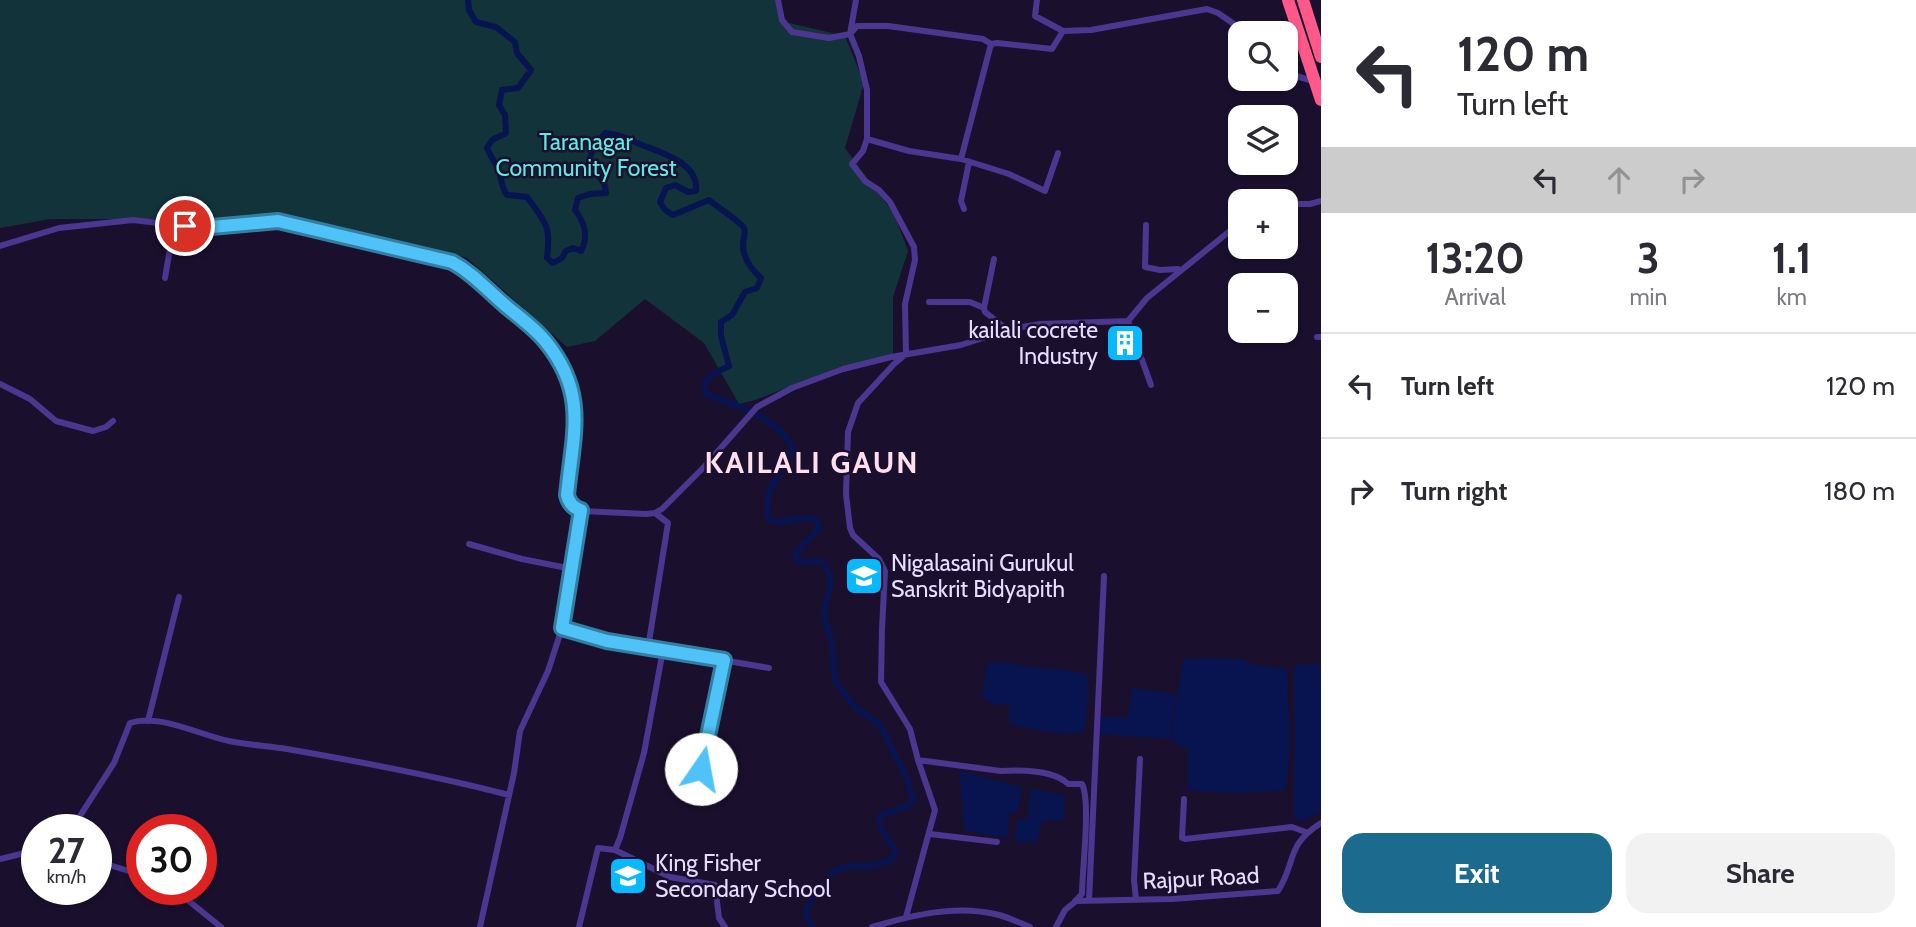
<!DOCTYPE html>
<html lang="en">
<head>
<meta charset="utf-8">
<style>
	:root { --surface:#fff; --page:#f2f2f3; --text:#2b2b33; --muted:#7c7c81; --line:#e1e1e2; --accent:#1c6b8f }
	body { margin:0; font-family:Cabin,sans-serif; background:var(--page); color:var(--text); height:100vh; display:flex; flex-direction:column; font-size:26px; white-space:nowrap }
	* { box-sizing:border-box; margin:0 }
	p { font-size:23px; color:var(--muted) }
	.icon { flex:none; width:38px; height:38px; fill:none; stroke:currentColor; stroke-width:2; stroke-linecap:round; stroke-linejoin:round }
	.map { position:relative; flex:1; overflow:hidden }
	.drawer { display:flex; flex-direction:column; background:var(--surface); width:595px }
	.drawer>* { flex:none }
	.top-card { background:#fff; color:var(--text); overflow:hidden }
	.buttons { position:absolute; left:1228px; top:21px; display:grid; gap:14px }
	.buttons a { display:grid; place-items:center; width:70px; height:70px; border-radius:14px; background:var(--surface); box-shadow:0 2px 5px #0004; font-size:35px }
	.speed { position:absolute; left:21px; top:814px; display:flex; gap:14px; font-size:35px; font-weight:700; text-align:center }
	.speed>* { display:grid; place-content:center; width:91px; height:91px; border-radius:50%; background:var(--surface); box-shadow:0 2px 5px #0004; line-height:1 }
	.speed small { font-size:18px; font-weight:400 }
	.speed .limit { border:10px solid #d22; background:#fff; color:#111 }
	.pin { position:absolute; display:grid; place-items:center; width:60px; height:60px; color:#fff; margin:-30px; border:4px solid #fff; border-radius:50%; box-shadow:0 2px 7px #0007 }
	.me { position:absolute; width:77px; margin:-38px; rotate:12deg; stroke-linejoin:round; filter:drop-shadow(0 0 5px #0008) }
	.turn { display:flex; align-items:center; gap:24px; height:147px; padding:0 21px; font-size:32px }
	.turn .icon { width:91px; height:91px; stroke-width:2.5 }
	.turn b { display:block; font-size:49px; line-height:60px }
	.lanes { display:flex; align-items:center; height:66px; padding:0 21px; background:#0003; justify-content:center; gap:35px; direction:ltr }
	.lanes .off { opacity:.35 }
	.eta { display:flex; justify-content:space-evenly; align-items:center; height:119px; text-align:center }
	.eta b { font-size:42px; font-weight:700; line-height:49px }
	.primary-button { display:flex; gap:14px; margin-top:auto; padding:14px 21px }
	.primary-button a { flex:1; height:80px; border-radius:21px; background:var(--accent); color:#fff; font-size:28px; font-weight:700; line-height:80px; text-align:center }
	.primary-button a+a { background:var(--page); color:var(--text) }
	ul { padding:0; list-style:none }
	li { display:flex; align-items:center; gap:21px; height:105px; padding:0 21px; border-top:2px solid var(--line) }
	li div { flex:1 }
	li b { display:block; font-size:26px }
	li em { font-style:normal }
	main { display:flex; flex:1; min-height:0 }
	.map>svg:first-child { display:block }
	.green { fill:#123339 }
	.water { fill:#071450 }
	.lines { fill:none; stroke-linecap:round; stroke-linejoin:round }
	.canal { stroke:#071450; stroke-width:6 }
	.street { stroke:#4b3790; stroke-width:6 }
	.highway { stroke:#ff5889; stroke-width:12 }
	.route-casing { stroke:#337fa1; stroke-width:18 }
	.route { stroke:#4fc3f7; stroke-width:12 }
	.labels { text-anchor:middle; stroke-width:5; stroke-linejoin:round; paint-order:stroke }
	.park-label { font-size:23px; fill:#5eeae1; stroke:#1a102e }
	.poi-label { font-size:23px; fill:#e7ddff; stroke:#1a102e; text-anchor:start }
	.street-label { font-size:23px; fill:#e7ddff; stroke:#1a102e }
	.district-label { font-size:30px; font-weight:bold; letter-spacing:2px; fill:#ffdfed; stroke:#1a102e }
</style>
</head>
<body>
<main>
<div class="map">
<svg width="1321" height="927" viewBox="0 0 1321 927">
	<rect width="100%" height="100%" fill="#1a102e"/>
	<path class="green" d="M0,0H778L785,22L845,36L864,83L845,148L894,214L908,251L893,297V355L842,366L755,400L739,404L704,343L645,299L595,341L567,347L467,258L291,219H50L0,228Z"/>
	<path class="water" d="M1187,658L1246,659V664L1286,669C1288,708 1293,751 1285,790L1232,793L1188,790L1189,749L1175,743L1171,738L1183,660Z
		M997,662L1085,673L1089,680L1085,730C1069,738 1029,729 1011,724L1009,720V705C1000,704 987,705 982,695L988,663Z
		M1318,664L1321,667V812L1300,822L1294,818V669L1298,665Z
		M1132,688L1176,694L1170,739L1100,734L1101,716L1128,718Z
		M960,771L1021,787L1018,812L1009,813L1007,838L964,831Z
		M1030,788L1065,796L1063,820L1042,821L1037,843L1015,841L1017,820L1029,818Z"/>
	<g class="lines">
		<path class="canal" d="M468,0L469,10L476,22L496,27L515,42L517,53L531,70L518,88L502,90L499,105L505,115L506,133L492,140L487,148C490,156 496,163 499,171C502,180 501,187 507,195L527,197C546,223 551,226 547,258L553,263L562,258L566,251L573,248L581,251C589,236 585,223 575,210L578,198L590,194L606,193L604,182L588,165L593,148L605,133C623,135 626,139 642,145C662,153 699,163 696,191L688,192L675,185L666,188L660,202L665,210L673,215L709,200C717,207 741,222 744,228C746,233 743,240 743,245C743,259 751,269 761,278L757,288L745,292L732,315L721,322V336L729,366L711,375L704,385L706,394C737,406 777,417 793,448C783,473 760,491 769,520C788,525 798,515 816,519L819,529L796,552L797,561L822,562L830,574V587L824,610L825,622L832,643L835,681L855,707L880,725L909,782L908,786L914,798L905,808H900L880,816C876,833 892,838 896,852L892,859C885,862 879,865 871,866C860,867 848,865 838,869C830,873 829,880 824,886C812,900 798,909 813,927"/>
		<path class="street" d="M778,0L782,20L792,32L829,38L850,34L857,26H888L983,39L991,44L997,43L1052,49L1063,31L1091,30L1207,9L1218,13L1247,33
			M856,0L850,34L859,56L867,90V139L863,151L852,164L865,181L879,190L890,202L914,247L915,260L905,304L906,354L894,364L858,403L848,432L846,494L850,528L853,535L879,559L885,571L882,629L881,682L910,729L918,760L935,810L906,917
			M1037,0L1035,16L1063,31
			M1286,73L1313,81
			M867,139L909,151L961,159L1009,174L1045,191L1058,153
			M961,159L991,44
			M1286,204H1310L1321,201
			M964,209L961,201L969,162
			M1146,225L1145,267L1160,270L1178,269
			M0,246L59,228L133,220L200,228L278,221L452,262C473,273 488,291 506,306C519,317 535,328 546,342C588,394 573,434 567,495L569,502L581,511L646,514L655,513L662,509L704,467L757,407L792,388L843,369L891,357L961,345L1011,329L1040,324L1128,321L1147,298L1241,222
			M994,259L984,308L985,312L1008,330
			M165,278L170,249V224
			M929,302H970L984,308
			M1128,321L1151,385
			M1317,337H1321
			M0,384L30,399L56,421L93,431L106,427L113,421
			M469,544L522,559L572,569
			M562,628L607,641L663,650L644,753L620,838L615,850L598,848L579,927
			M648,648L668,523L655,513
			M663,650L769,668
			M148,721L179,597
			M918,760L1001,771C1019,770 1054,770 1068,784H1082C1091,801 1082,871 1082,894L1075,901
			M701,769L724,660
			M1184,799L1182,838L1185,839L1292,827L1308,833
			M71,830L114,763L130,723C159,713 199,735 229,741C248,745 268,746 287,749C362,762 436,776 509,795
			M930,834L997,842
			M615,850L670,877L715,885L719,918L725,927
			M0,859L37,850
			M96,861L142,875
			M174,889L221,927
			M1136,899L1134,880L1140,759
			M1089,900L1104,576
			M480,927L514,773L520,731L548,671L562,628L581,511
			M872,927C913,915 956,904 999,915C1010,918 1020,923 1030,927
			M1056,927L1065,910L1076,901L1172,899L1278,891C1297,861 1285,846 1321,823"/>
		<path class="highway" d="M1288,0L1321,100
			M1303,0L1321,57"/>
	</g>
	<g class="lines">
		<defs>
			<path id="route" d="M185,226L200,228L278,221L452,262C473,273 488,291 506,306C519,317 535,328 546,342C588,394 573,434 567,495C569,503 573,508 581,510L562,628L607,641L724,660L701,769"/>
		</defs>
		<use href="#route" class="route-casing"/>
		<use href="#route" class="route"/>
	</g>
	<defs>
		<symbol id="building-square" viewBox="-11 -11 22 22"><rect x="-9" y="-9" width="18" height="18" rx="4" fill="#09b9ff" stroke="#1a102e"/><path d="M-4-6H4V6H1V3H-1V6H-4ZM-2.5-4.3h1.7v1.8h-1.7ZM.8-4.3h1.7v1.8H.8ZM-2.5-1h1.7V.8h-1.7ZM.8-1h1.7V.8H.8Z" fill="#fff"/></symbol>
		<symbol id="school-square" viewBox="-11 -11 22 22"><rect x="-9" y="-9" width="18" height="18" rx="4" fill="#09b9ff" stroke="#1a102e"/><path d="M0-5L7-2L0 1L-7-2ZM-4 1L0 2.5L4 1V4Q0 6-4 4Z" fill="#fff"/></symbol>
	</defs>
	<g fill-rule="evenodd">
		<use href="#building-square" x="1103" y="321" width="44" height="44"/>
		<use href="#school-square" x="842" y="554" width="44" height="44"/>
		<use href="#school-square" x="606" y="854" width="44" height="44"/>
	</g>
	<g class="labels">
		<g class="park-label">
			<text x="586" y="150">Taranagar<tspan x="586" dy="26">Community Forest</tspan></text>
		</g>
		<g class="poi-label">
			<text x="1098" y="338" text-anchor="end">kailali cocrete<tspan x="1098" dy="26">Industry</tspan></text>
			<text x="891" y="571">Nigalasaini Gurukul<tspan x="891" dy="26">Sanskrit Bidyapith</tspan></text>
			<text x="655" y="871">King Fisher<tspan x="655" dy="26">Secondary School</tspan></text>
		</g>
		<g class="street-label">
			<text transform="translate(1201 878) rotate(-3)" y="8">Rajpur Road</text>
		</g>
		<g class="district-label">
			<text x="812" y="473">KAILALI GAUN</text>
		</g>
	</g>
</svg>
<div class="buttons">
<a><svg class="icon" aria-label="search" viewBox="0 0 24 24"><circle cx="10" cy="10" r="6"/><path d="M15 15l6 6"/></svg></a>
<a><svg class="icon" aria-label="layers" viewBox="0 0 24 24"><path d="M12 4l9 5-9 5-9-5zM3 14l9 5 9-5"/></svg></a>
<a>+</a>
<a>−</a>
</div>
<div class="speed"><div>27<small>km/h</small></div><div class="limit">30</div></div>
<div class="pin" style="left:185px;top:226px;background:#d93025"><svg class="icon" aria-label="arrive" viewBox="0 0 24 24"><path d="M6 21V4h12l-3 4 3 4H6"/></svg></div>
<svg class="me" style="left:701px;top:769px" viewBox="-20 -20 40 40"><circle r="19" fill="#fff"/><path d="M0-13L10 11 0 6-10 11z" fill="#4fc3f7"/></svg>
</div>
<section class="drawer">
<div class="top-card">
<div class="turn"><svg class="icon" aria-label="left" viewBox="0 0 24 24"><path d="M17 20v-9H6M10 6l-5 5 5 5"/></svg><div><b>120 m</b>Turn left</div></div>
<div class="lanes"><svg class="icon" aria-label="left" viewBox="0 0 24 24"><path d="M17 20v-9H6M10 6l-5 5 5 5"/></svg><svg class="icon off" aria-label="ahead" viewBox="0 0 24 24"><path d="M12 20V5M6 11l6-6 6 6"/></svg><svg class="icon off" aria-label="right" viewBox="0 0 24 24"><path d="M7 20v-9h11M14 6l5 5-5 5"/></svg></div>
</div>
<div class="eta">
<div><b>13:20</b><p>Arrival</p></div>
<div><b>3</b><p>min</p></div>
<div><b>1.1</b><p>km</p></div>
</div>
<ul>
<li><svg class="icon" aria-label="left" viewBox="0 0 24 24"><path d="M17 20v-9H6M10 6l-5 5 5 5"/></svg><div><b>Turn left</b></div><em>120 m</em></li>
<li><svg class="icon" aria-label="right" viewBox="0 0 24 24"><path d="M7 20v-9h11M14 6l5 5-5 5"/></svg><div><b>Turn right</b></div><em>180 m</em></li>
</ul>
<div class="primary-button"><a>Exit</a><a>Share</a></div>
</section>
</main>
</body>
</html>
